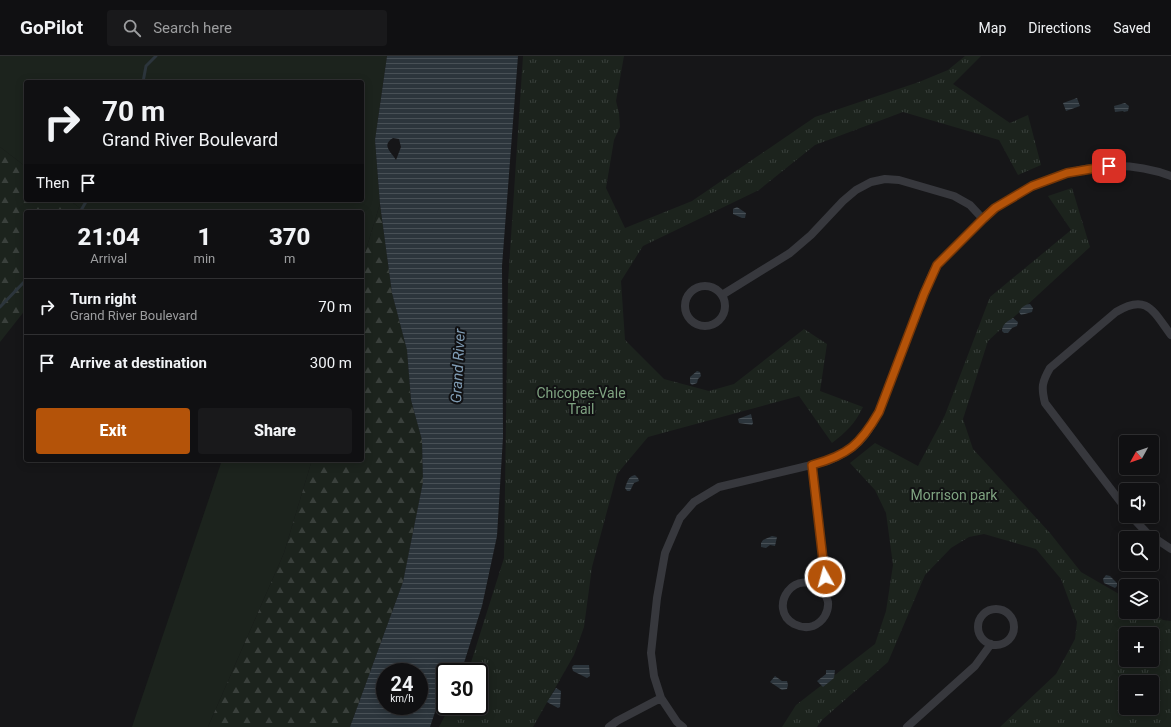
<!DOCTYPE html>
<html lang="en">
<head>
<meta charset="utf-8">
<style>
	:root { --surface:#101012; --page:#19191b; --text:#f1f3f6; --muted:#9c9d9f; --line:#303032; --accent:#b45309 }
	body { margin:0; font-family:Roboto,sans-serif; background:var(--page); color:var(--text); height:100vh; display:flex; flex-direction:column; font-size:15px; white-space:nowrap }
	* { box-sizing:border-box; margin:0 }
	p { font-size:13px; color:var(--muted) }
	.icon { flex:none; width:22px; height:22px; fill:none; stroke:currentColor; stroke-width:2; stroke-linecap:round; stroke-linejoin:round }
	.map { position:relative; flex:1; overflow:hidden }
	.drawer { position:absolute; left:24px; top:154px; width:340px; height:252px; display:flex; flex-direction:column; background:var(--surface); border-radius:4px; box-shadow:0 2px 10px #0003,0 0 0 1px var(--line) }
	.drawer>* { flex:none }
	.guide { position:absolute; left:24px; top:24px; width:340px; height:122px; border-radius:4px; box-shadow:0 2px 10px #0003,0 0 0 1px var(--line); background:#101012; color:var(--text); overflow:hidden }
	.needle { width:26px; rotate:230deg }
	.controls { position:absolute; left:1119px; top:379px; display:grid; gap:8px }
	.controls a { display:grid; place-items:center; width:40px; height:40px; border-radius:4px; background:var(--surface); box-shadow:0 2px 10px #0003,0 0 0 1px var(--line); font-size:20px }
	.speed { position:absolute; left:376px; top:607px; display:flex; gap:8px; font-size:20px; font-weight:700; text-align:center }
	.speed>* { display:grid; place-content:center; width:52px; height:52px; border-radius:50%; background:var(--surface); box-shadow:0 2px 10px #0003,0 0 0 1px var(--line); line-height:1 }
	.speed small { font-size:10px; font-weight:400 }
	.speed .limit { border:2px solid #111; border-radius:6px; background:#fff; color:#111 }
	.pin { position:absolute; display:grid; place-items:center; width:34px; height:34px; color:#fff; margin:-17px; border-radius:8px; box-shadow:0 2px 6px #0006 }
	.me { position:absolute; width:44px; margin:-22px; rotate:353deg; stroke-linejoin:round; filter:drop-shadow(0 0 3px #0008) }
	.turn { display:flex; align-items:center; gap:14px; height:84px; padding:0 12px; font-size:18px }
	.turn .icon { width:52px; height:52px; stroke-width:2.5 }
	.turn b { display:block; font-size:28px; line-height:34px }
	.then { display:flex; align-items:center; height:38px; padding:0 12px; background:#0003; gap:8px; font-size:15px }
	.eta { display:flex; justify-content:space-evenly; align-items:center; height:68px; text-align:center }
	.eta b { font-size:24px; font-weight:800; line-height:28px }
	.button { display:flex; gap:8px; margin-top:auto; padding:8px 12px }
	.button a { flex:1; height:46px; border-radius:4px; background:var(--accent); color:#fff; font-size:16px; font-weight:800; line-height:46px; text-align:center }
	.button a+a { background:var(--page); color:var(--text) }
	ul { padding:0; list-style:none }
	li { display:flex; align-items:center; gap:12px; height:56px; padding:0 12px; border-top:1px solid var(--line) }
	li div { flex:1 }
	li b { display:block; font-size:15px }
	li em { font-style:normal }
	header { display:flex; align-items:center; gap:24px; box-sizing:border-box; height:56px; padding:0 20px; background:var(--surface); border-bottom:1px solid var(--line) }
	header strong { font-size:19px }
	nav { display:flex; gap:22px; margin-inline-start:auto; font-size:14px }
	.search { width:280px; height:36px; background:var(--page); display:flex; align-items:center; gap:10px; box-sizing:border-box; padding:0 14px; border-radius:4px; color:var(--muted); font-size:15px }
	.map>svg:first-child { display:block }
	.grass { fill:#1c231d }
	.forest { fill:url(#forest-firs) }
	.park { fill:url(#park-tufts); fill-rule:evenodd }
	.water { fill:url(#water-rules); fill-rule:evenodd }
	.lines { fill:none; stroke-linecap:round; stroke-linejoin:round }
	.stream { stroke:#2c353c; stroke-width:3 }
	.minor { stroke:#37383d; stroke-width:8 }
	.route-casing { stroke:#753606; stroke-width:10 }
	.route { stroke:#b45309; stroke-width:7 }
	.labels { text-anchor:middle; stroke-width:4; stroke-linejoin:round; paint-order:stroke }
	.park-label { font-size:14px; fill:#7fa381; stroke:#111113 }
	.water-label { font-size:15px; font-style:italic; fill:#7f9bb3; stroke:#111113 }
</style>
</head>
<body>
<header>
<strong>GoPilot</strong>
<div class="search"><svg class="icon" aria-label="search" viewBox="0 0 24 24"><circle cx="10" cy="10" r="6"/><path d="M15 15l6 6"/></svg>Search here</div>
<nav><a>Map</a><a>Directions</a><a>Saved</a></nav>
</header>
<div class="map">
<svg width="1171" height="671" viewBox="0 0 1171 671">
	<defs>
		<pattern id="forest-firs" width="22" height="20" patternUnits="userSpaceOnUse"><rect width="22" height="20" fill="#1c231d"/><path d="M5 1l3.5 6h-7zM16 11l3.5 6h-7z" fill="#3a403c"/></pattern>
		<pattern id="park-tufts" width="24" height="20" patternUnits="userSpaceOnUse"><rect width="24" height="20" fill="#1c231d"/><path d="M3 7l-1-3M5 7V3M7 7l1-3M15 17l-1-3M17 17v-4M19 17l1-3" fill="none" stroke="#3a403c"/></pattern>
		<pattern id="water-rules" width="6" height="5" patternUnits="userSpaceOnUse"><rect width="6" height="5" fill="#2c353c"/><path d="M0 2.5h6" fill="none" stroke="#485056"/></pattern>
	</defs>
	<rect width="100%" height="100%" fill="#161618"/>
	<path class="grass" d="M0,0H387L375,84L380,148L362,207V156H85L69,144H362V26H26V111L0,91Z
		M222,404H312L284,497L208,671H132Z"/>
	<path class="forest" d="M0,91L26,111V144H69L85,156H26V253L0,286Z
		M380,148L392,237L407,294L411,344L422,384L423,426L403,526L350,671H208L284,497L312,404H362V207Z"/>
	<path class="park" d="M523,0H624L616,45L619,57L620,71L614,84L606,132L625,172L692,145L815,61L919,26L948,14L965,0H981L953,28L1010,67L1028,59L1041,109L1018,119L999,84L903,56L815,89L759,134L643,190L621,225L625,284L664,323L709,335L734,328L804,273L827,288L820,335L863,351C855,368 846,376 832,387L799,340L648,381L617,418L592,511L584,571L574,599L533,671H439L450,650H479V616H468L504,502L508,226Z
		M1072,132L1090,191L988,285L963,363L973,393L1050,477L1081,516L1126,542V556H1150L1163,564L1171,565V671H1000L1056,618L1075,583L1077,566L1061,523L1036,493L984,478L969,481L951,492L925,519L888,606L822,664L817,671H782L796,649L875,588L886,555L893,509L886,457L875,434L850,407L875,387L918,410L945,359L990,241L1071,174L1048,140ZM1126,578H1152V604H1126ZM1126,626H1152V652H1126Z"/>
	<path class="water" d="M387,0H518L502,210L503,381L497,480L482,550L463,610L459,616H445V638L436,653L430,671H350L403,526L423,426L422,384L411,344L407,294L392,237L380,148L375,84ZM393,82L399,83L401,91L396,104C391,96 381,89 393,82ZM385,616H419V650H385Z
		M1077,42L1080,50L1066,55L1063,47Z
		M1125,47L1129,50L1128,55L1124,56L1123,55L1115,56L1114,50Z
		M737,151L746,157L745,162H742L733,158V153Z
		M1030,248L1033,252L1032,256L1021,259L1019,256C1021,251 1026,248 1030,248Z
		M1013,262L1018,266L1017,270L1012,272L1008,277H1004L1002,275C1002,268 1008,265 1013,262Z
		M697,315L700,316L701,320L698,323L697,327L692,329L690,327V321Z
		M751,358L753,367L752,369L739,367L738,363Z
		M635,419L638,422L639,425L634,427L630,435H627L625,432C627,427 628,420 635,419Z
		M772,480L777,481L775,490L770,489L766,492L761,491V487L763,484Z
		M1106,519L1110,520L1117,527V530L1115,532L1104,527L1103,523Z
		M574,609H589L590,620L587,622L573,615L572,611Z
		M826,614H835L834,622L823,631L817,625L826,618Z
		M775,620L782,625H787L788,629L787,633L782,634L770,626Z
		M556,632L561,635L560,651L558,652L547,646Z"/>
	<g class="lines">
		<path class="stream" d="M143,26L146,10L156,0
			M80,156L87,144
			M0,251L26,224"/>
		<path class="minor" d="M685 250a20 20 0 1 1 40 0a20 20 0 1 1-40 0Z
			M722,239L790,197L811,179L843,145L856,134L871,126L885,123L899,124L954,140L970,149L983,163
			M812,409L825,521C825,525 824,530 824,534C824,538 827,541 828,546C829,556 823,566 813,570C807,572 800,571 794,568C766,552 796,507 824,536
			M1126,453L1045,347C1041,331 1042,326 1050,312L1116,256C1147,237 1153,255 1171,279
			M1131,460L1147,477L1171,493
			M978 571a18 18 0 1 1 36 0a18 18 0 1 1-36 0Z
			M609,671L617,665L661,642
			M683,671L677,666L661,642L654,620L651,597L657,542L665,497L680,462L694,446L719,431L828,405C840,400 850,395 859,386C877,367 884,342 893,319C902,296 910,273 919,251C924,239 930,219 937,209C944,200 955,191 963,183C974,173 984,160 996,152C1048,116 1110,97 1171,120
			M907,671L975,610L991,588"/>
	</g>
	<g class="lines">
		<defs>
			<path id="route" d="M825,521L812,409C848,399 860,389 879,356L924,238L937,209L983,163L995,152L1032,130L1067,117L1109,110"/>
		</defs>
		<use href="#route" class="route-casing"/>
		<use href="#route" class="route"/>
	</g>
	<g class="labels">
		<g class="park-label">
			<text x="581" y="342">Chicopee-Vale<tspan x="581" dy="16">Trail</tspan></text>
			<text x="954" y="444">Morrison park</text>
		</g>
		<g class="water-label">
			<text transform="translate(458 310) rotate(-87)" y="5">Grand River</text>
		</g>
	</g>
</svg>
<div class="controls">
<a><svg class="needle" viewBox="-14 -14 28 28"><path d="M0-13l5 13h-10z" fill="#e53935"/><path d="M0 13l5-13h-10z" fill="#9c9d9f"/></svg></a>
<a><svg class="icon" aria-label="sound" viewBox="0 0 24 24"><path d="M4 9h4l5-4v14l-5-4H4zM17 9q2 3 0 6"/></svg></a>
<a><svg class="icon" aria-label="search" viewBox="0 0 24 24"><circle cx="10" cy="10" r="6"/><path d="M15 15l6 6"/></svg></a>
<a><svg class="icon" aria-label="layers" viewBox="0 0 24 24"><path d="M12 4l9 5-9 5-9-5zM3 14l9 5 9-5"/></svg></a>
<a>+</a>
<a>−</a>
</div>
<div class="speed"><div>24<small>km/h</small></div><div class="limit">30</div></div>
<div class="pin" style="left:1109px;top:110px;background:#d93025"><svg class="icon" aria-label="arrive" viewBox="0 0 24 24"><path d="M6 21V4h12l-3 4 3 4H6"/></svg></div>
<svg class="me" style="left:825px;top:521px" viewBox="-20 -20 40 40"><circle r="17" fill="#b45309" stroke="#fff" stroke-width="3"/><path d="M0-11L8 9 0 5-8 9z" fill="#fff"/></svg>
<div class="guide">
<div class="turn"><svg class="icon" aria-label="right" viewBox="0 0 24 24"><path d="M7 20v-9h11M14 6l5 5-5 5"/></svg><div><b>70 m</b>Grand River Boulevard</div></div>
<div class="then">Then<svg class="icon" aria-label="arrive" viewBox="0 0 24 24"><path d="M6 21V4h12l-3 4 3 4H6"/></svg></div>
</div>
<section class="drawer">
<div class="eta">
<div><b>21:04</b><p>Arrival</p></div>
<div><b>1</b><p>min</p></div>
<div><b>370</b><p>m</p></div>
</div>
<ul>
<li><svg class="icon" aria-label="right" viewBox="0 0 24 24"><path d="M7 20v-9h11M14 6l5 5-5 5"/></svg><div><b>Turn right</b><p>Grand River Boulevard</p></div><em>70 m</em></li>
<li><svg class="icon" aria-label="arrive" viewBox="0 0 24 24"><path d="M6 21V4h12l-3 4 3 4H6"/></svg><div><b>Arrive at destination</b></div><em>300 m</em></li>
</ul>
<div class="button"><a>Exit</a><a>Share</a></div>
</section>
</div>
</body>
</html>
